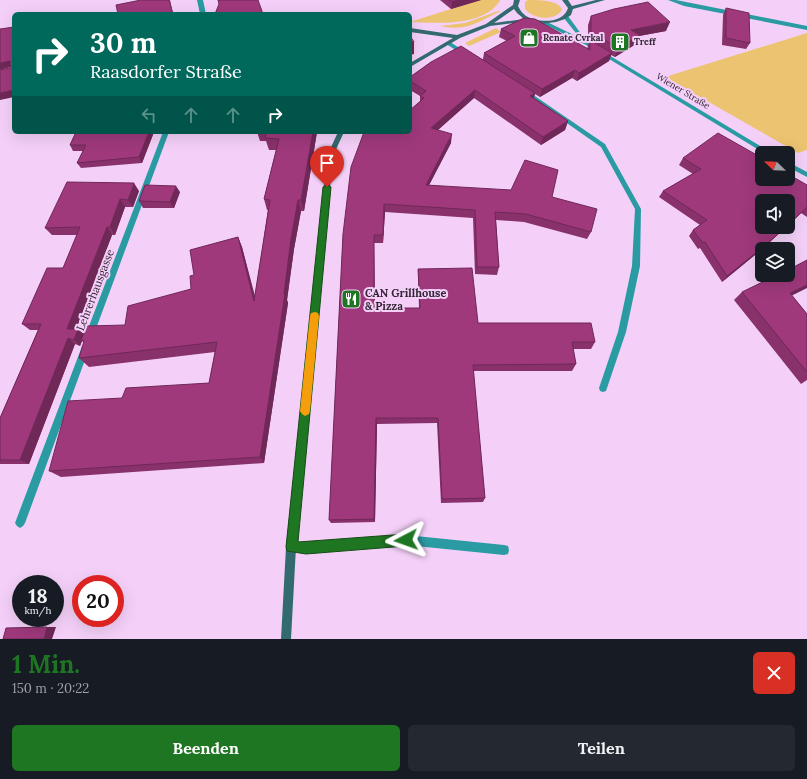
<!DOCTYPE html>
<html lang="de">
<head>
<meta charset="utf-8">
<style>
	:root { --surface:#171b24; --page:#242831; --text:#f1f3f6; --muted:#9ea1a6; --accent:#1f7622 }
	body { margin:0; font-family:Lora,serif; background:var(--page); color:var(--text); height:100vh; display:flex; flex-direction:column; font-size:15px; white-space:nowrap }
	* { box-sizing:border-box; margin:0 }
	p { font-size:13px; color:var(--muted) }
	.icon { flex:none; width:22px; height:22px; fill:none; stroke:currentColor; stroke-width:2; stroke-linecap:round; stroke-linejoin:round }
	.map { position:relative; height:639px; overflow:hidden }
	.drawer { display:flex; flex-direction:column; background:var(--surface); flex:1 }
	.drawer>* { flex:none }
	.banner { position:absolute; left:12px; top:12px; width:400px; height:122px; border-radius:6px; box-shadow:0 4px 16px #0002; background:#00695c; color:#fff; overflow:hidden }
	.needle { width:26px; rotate:293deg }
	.fabs { position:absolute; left:755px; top:146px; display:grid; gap:8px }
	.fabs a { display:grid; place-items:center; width:40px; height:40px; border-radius:6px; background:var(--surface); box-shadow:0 4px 16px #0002; font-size:20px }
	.speed { position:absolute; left:12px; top:575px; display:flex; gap:8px; font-size:20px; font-weight:700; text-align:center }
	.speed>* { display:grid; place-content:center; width:52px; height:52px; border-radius:50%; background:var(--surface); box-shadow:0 4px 16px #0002; line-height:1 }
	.speed small { font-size:10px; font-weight:400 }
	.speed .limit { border:6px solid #d22; background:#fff; color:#111 }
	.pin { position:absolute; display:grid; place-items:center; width:34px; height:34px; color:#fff; margin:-41px -17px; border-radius:50% 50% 50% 0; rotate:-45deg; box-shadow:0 0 4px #0007 }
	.pin .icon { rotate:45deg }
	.me { position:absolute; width:44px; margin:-22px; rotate:266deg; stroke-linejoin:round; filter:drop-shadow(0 0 3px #0008) }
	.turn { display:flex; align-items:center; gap:14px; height:84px; padding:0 12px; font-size:18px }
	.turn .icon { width:52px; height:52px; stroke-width:2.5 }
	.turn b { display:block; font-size:28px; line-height:34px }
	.lanes { display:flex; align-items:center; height:38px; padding:0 12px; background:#0003; justify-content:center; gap:20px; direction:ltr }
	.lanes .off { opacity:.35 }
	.round { display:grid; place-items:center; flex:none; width:42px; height:42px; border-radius:6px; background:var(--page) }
	.overview { display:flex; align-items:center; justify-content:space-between; height:68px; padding:0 12px }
	h1 { font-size:24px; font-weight:700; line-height:30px; color:var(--accent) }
	.cta { display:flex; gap:8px; margin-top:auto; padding:8px 12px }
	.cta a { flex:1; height:46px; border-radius:6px; background:var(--accent); color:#fff; font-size:16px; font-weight:700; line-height:46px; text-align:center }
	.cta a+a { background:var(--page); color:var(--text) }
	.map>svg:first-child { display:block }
	.green { fill:#ecc370 }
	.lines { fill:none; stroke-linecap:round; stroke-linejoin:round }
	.service { fill:#2a9aa3; fill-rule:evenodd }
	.minor { fill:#2a9aa3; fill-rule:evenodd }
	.tertiary { fill:#2a9aa3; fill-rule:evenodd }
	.secondary { fill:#336a6f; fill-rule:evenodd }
	.wall { fill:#89316b }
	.shaded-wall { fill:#6f2857 }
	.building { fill:#9f397c; stroke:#6f2857 }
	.route { fill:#1f7622; stroke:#144d16 }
	.slow { fill:#f59e0b }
	.labels { text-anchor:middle; stroke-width:4; stroke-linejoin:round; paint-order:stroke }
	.far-poi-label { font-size:9px; font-weight:bold; fill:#322433; stroke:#f4d0f8; text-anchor:start }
	.far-street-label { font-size:9px; fill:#322433; stroke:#f4d0f8 }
	.street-label { font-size:11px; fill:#322433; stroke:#f4d0f8 }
	.poi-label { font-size:11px; font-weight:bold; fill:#322433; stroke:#f4d0f8; text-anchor:start }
</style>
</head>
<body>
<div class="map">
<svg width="807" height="639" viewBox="0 0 807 639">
	<rect width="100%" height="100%" fill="#f4d0f8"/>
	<path class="green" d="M479,0H500V1C482,27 438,23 410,22Z
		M528,0C538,0 560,0 562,10C554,22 533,19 525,9V2Z
		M498,11H501C478,22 466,32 440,26L465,23Z
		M496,28L501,32L469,46L465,43Z
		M807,33V150L798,153L665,77Z"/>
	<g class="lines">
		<path class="service" d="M668,0H676L807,26V30L684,6Z
			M446,42H450L469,54L464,55L446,44Z
			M526,90L605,144L641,209L640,266L626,332L607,388L606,391L603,392L600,391L599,388L618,332L632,266L635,209L601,147L524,93V91Z
			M406,535L504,545L508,546L509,550L508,554L504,555L406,545L306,553L287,551L286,547L287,543L291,542L306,543Z"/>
		<path class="minor" d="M197,0H203L206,14H200Z
			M163,132H169L94,334L93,337L90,338L87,337L86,334Z
			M85,345L88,346L89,349L25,523L23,526L20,528L17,526L15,523L81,349L82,346Z"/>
		<path class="tertiary" d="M566,15L568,16L587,42L772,153H764L586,45L540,22L545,21L580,38L563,17Z
			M788,162L807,172V177L788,167Z"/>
		<path class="secondary" d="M514,0H520L518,6C520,10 522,13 526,16C538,23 563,24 568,8L562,0H568L572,6L596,0H605L573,9L571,15L565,19L556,22L540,24L529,21L490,26L460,38L410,67V63L453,38L410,32V28L457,35L486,24L513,5ZM514,9L517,13L524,19L494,23Z
			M338,132H344L333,156L296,547L291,639H281L286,547L327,156Z"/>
	</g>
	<path class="wall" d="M440,0H481L451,9Z
		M726,8L750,43L746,49L722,45L723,15Z
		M591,16L666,31L639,36L636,44L615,57L611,55L609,61L577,81L572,78L540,97L535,94L534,98L568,121L565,130L541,145L474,98L438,130L451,143L429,185L552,197L591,232L587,239L524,222L496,220L499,267L497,275L475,274L473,218L385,212L383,243H374L375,308H419L418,269L478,323L595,342L591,349H573L576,364L572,371H473L485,498L483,502L441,503L437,423L377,424L375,522L331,523L329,520L343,234L410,132L420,102V96L410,90V77L483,59L484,53L507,41L499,37L501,29L587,49L589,42L588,41V25Z
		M76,132H154L142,163L81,168L77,163L83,151H73L70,145Z
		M257,132H317L304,211H301L294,249L287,300L288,303L264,463L61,477L49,471L122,398L209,383L215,352L89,367L79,358L84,343L82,341L80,346L75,344L29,464H0V418L38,330H30L22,324L63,268L77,235H52L45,228L139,191L133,207H125L115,235H112L76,329H78L83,334L125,325L191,289L194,275L238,237L242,247L255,296L268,210H267L264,199L276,150H269L266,141H260Z
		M683,158L807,185V217L801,213L761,250L722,282L700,248L698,249L689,236L693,230L700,225L659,197L663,191L693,174L679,165Z
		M180,192L174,208H143L139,201Z
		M742,292L792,296L807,314V380L801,384L734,300Z"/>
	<path class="shaded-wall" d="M169,0H170L173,14Z
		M460,0H481L451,9L452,2Z
		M670,22L666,31L639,36L636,44L615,57L618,48L631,30Z
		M414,42V54L410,55V43Z
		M612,53L609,61L577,81L579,73Z
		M10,61L14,66L0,70V63Z
		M575,70L572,78L540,97L542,89Z
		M14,90V97L0,100V93Z
		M475,90L474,98L431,136V128Z
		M535,93L533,101L530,96Z
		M568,121L565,130L541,145L543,137Z
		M149,132H154L142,163L139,157Z
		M313,132H317L304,211L301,200Z
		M452,134L451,143L425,193L426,185Z
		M134,183L139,191L133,207L128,200Z
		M176,186L180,192L174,208L170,202Z
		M120,199L125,207L115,235L110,227Z
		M298,200L301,211L294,249L287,300L288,303L264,463L260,457L291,239Z
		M384,204L385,212L383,243V235Z
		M807,207L788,226V225Z
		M107,227L112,235L74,335L67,329Z
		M786,227L761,250L722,282L727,276Z
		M374,235V243L375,315L374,308Z
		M238,237L242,247L258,311L254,301Z
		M807,285V288L781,301L790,293Z
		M78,329L85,335L81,340L82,341L80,346L74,340Z
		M68,338L75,344L29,464L20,460Z
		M376,418L377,424L375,522L374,519Z
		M47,627H56L52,639H44Z"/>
	<path class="building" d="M141,0H169L173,14H118L116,5Z
		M218,0H258L263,14H215L219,4Z
		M449,0H460L452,2Z
		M648,2L670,22L631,30L640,35L618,48L591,32V16L614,9Z
		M726,8L749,13L750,43L726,38Z
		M524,18L535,19L590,50V40L612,53L579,73L575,70L542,89L484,53L515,36L501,29Z
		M14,27V90L0,93V70L10,68V61L0,63V29Z
		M410,36L414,42L410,43Z
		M461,46L535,93L530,96L568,121L543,137L475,90L431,128L452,134L426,185L511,190L525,160L558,170L552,197L597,209L591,232L526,214L495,212L499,267H477L475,210L384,204L383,235H374V308H420L418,269L472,268L478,323H591L595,342H572L576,364L473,365L485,498L442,499L438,418H376L374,519L329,520L343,234L351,167L364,132H410V110L424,98L420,96L426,91L410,81V77L431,62Z
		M76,132H149L139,157L77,163L86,145H70Z
		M267,132H313L301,200H298L291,239L284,294H285L260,457L49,471L68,401L122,398L126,388L209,383L217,342L79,358L84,341L81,340L87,326L125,325L128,306L191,289L190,276L194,275L190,250L238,237L254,301L270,200L264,199L279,139L265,138Z
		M718,133L762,158V179H788V174L807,185V207L788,225V201H762V227H786L767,244L727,276L705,242L703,243L693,230L707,220L663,191L701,169L683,158Z
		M67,182L134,183L128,200L120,199L110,227H107L67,329H78L74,340L68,338L20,460H0V418L41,324H22L47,268H63L80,227L45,228Z
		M145,185L176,186L170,202L139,201Z
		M807,260V285L790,293L807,314V372L742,292L777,275H788V270Z
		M47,627L44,639H3L6,628Z"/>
	<path class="route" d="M327,184L331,187L298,542L406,534L410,536L411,540L410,544L406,546L306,554L287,551L286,547L323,187Z"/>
	<path class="slow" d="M315,312L318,313L319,316L310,411L309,414L305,416L302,414L300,411L310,316L311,313Z"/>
	<defs>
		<symbol id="shop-square" viewBox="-11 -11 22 22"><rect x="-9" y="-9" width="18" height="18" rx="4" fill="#1f7622" stroke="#f4d0f8"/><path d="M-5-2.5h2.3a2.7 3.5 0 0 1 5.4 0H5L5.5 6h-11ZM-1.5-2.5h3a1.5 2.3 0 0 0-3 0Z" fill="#fff"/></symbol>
		<symbol id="building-square" viewBox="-11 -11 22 22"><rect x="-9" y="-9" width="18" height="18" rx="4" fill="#1f7622" stroke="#f4d0f8"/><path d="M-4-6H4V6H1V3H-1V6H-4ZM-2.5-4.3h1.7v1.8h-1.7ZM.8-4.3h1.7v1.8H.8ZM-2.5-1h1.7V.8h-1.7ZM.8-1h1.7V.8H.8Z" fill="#fff"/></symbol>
		<symbol id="restaurant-square" viewBox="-11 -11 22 22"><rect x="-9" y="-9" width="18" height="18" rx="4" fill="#1f7622" stroke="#f4d0f8"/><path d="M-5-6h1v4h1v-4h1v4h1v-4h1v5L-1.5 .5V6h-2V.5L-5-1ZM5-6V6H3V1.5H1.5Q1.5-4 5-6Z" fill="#fff"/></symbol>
	</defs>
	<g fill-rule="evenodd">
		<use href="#shop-square" x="518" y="27" width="22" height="22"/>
		<use href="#building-square" x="609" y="31" width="22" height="22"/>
		<use href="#restaurant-square" x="340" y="288" width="22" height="22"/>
	</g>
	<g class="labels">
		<g class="far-poi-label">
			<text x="543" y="41">Renate Cvrkal</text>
			<text x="634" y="45">Treff</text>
		</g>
		<g class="far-street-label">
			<text transform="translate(683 91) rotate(31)" y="3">Wiener Straße</text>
		</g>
		<g class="street-label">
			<text transform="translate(95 290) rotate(-69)" y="4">Lehrerhausgasse</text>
		</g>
		<g class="poi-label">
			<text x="365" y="297">CAN Grillhouse<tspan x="365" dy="13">&amp; Pizza</tspan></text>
		</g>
	</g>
</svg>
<div class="fabs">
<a><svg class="needle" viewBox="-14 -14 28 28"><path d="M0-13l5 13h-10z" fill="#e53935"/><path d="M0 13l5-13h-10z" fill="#9ea1a6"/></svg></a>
<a><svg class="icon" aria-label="sound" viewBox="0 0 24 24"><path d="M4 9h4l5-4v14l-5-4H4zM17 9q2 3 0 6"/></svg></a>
<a><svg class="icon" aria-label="layers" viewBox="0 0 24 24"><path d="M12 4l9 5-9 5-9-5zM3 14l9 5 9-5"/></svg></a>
</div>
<div class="speed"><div>18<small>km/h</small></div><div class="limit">20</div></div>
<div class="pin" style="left:327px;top:187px;background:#d93025"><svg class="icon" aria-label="arrive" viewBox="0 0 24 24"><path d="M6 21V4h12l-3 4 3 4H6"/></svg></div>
<svg class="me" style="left:406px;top:540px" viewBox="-20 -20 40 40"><path d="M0-17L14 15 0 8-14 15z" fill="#1f7622" stroke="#fff" stroke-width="4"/></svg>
<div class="banner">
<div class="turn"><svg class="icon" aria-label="right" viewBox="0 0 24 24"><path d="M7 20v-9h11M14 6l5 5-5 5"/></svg><div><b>30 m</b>Raasdorfer Straße</div></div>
<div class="lanes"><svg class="icon off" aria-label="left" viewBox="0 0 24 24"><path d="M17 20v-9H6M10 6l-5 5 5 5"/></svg><svg class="icon off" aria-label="ahead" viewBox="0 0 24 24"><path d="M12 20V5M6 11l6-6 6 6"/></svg><svg class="icon off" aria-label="ahead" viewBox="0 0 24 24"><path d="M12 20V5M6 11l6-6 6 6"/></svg><svg class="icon" aria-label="right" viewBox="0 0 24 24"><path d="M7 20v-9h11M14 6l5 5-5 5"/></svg></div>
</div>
</div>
<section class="drawer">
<div class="overview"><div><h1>1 Min.</h1><p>150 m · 20:22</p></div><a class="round" style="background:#d93025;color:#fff"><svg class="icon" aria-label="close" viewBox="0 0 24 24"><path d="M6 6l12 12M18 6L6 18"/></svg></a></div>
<div class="cta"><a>Beenden</a><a>Teilen</a></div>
</section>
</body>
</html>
